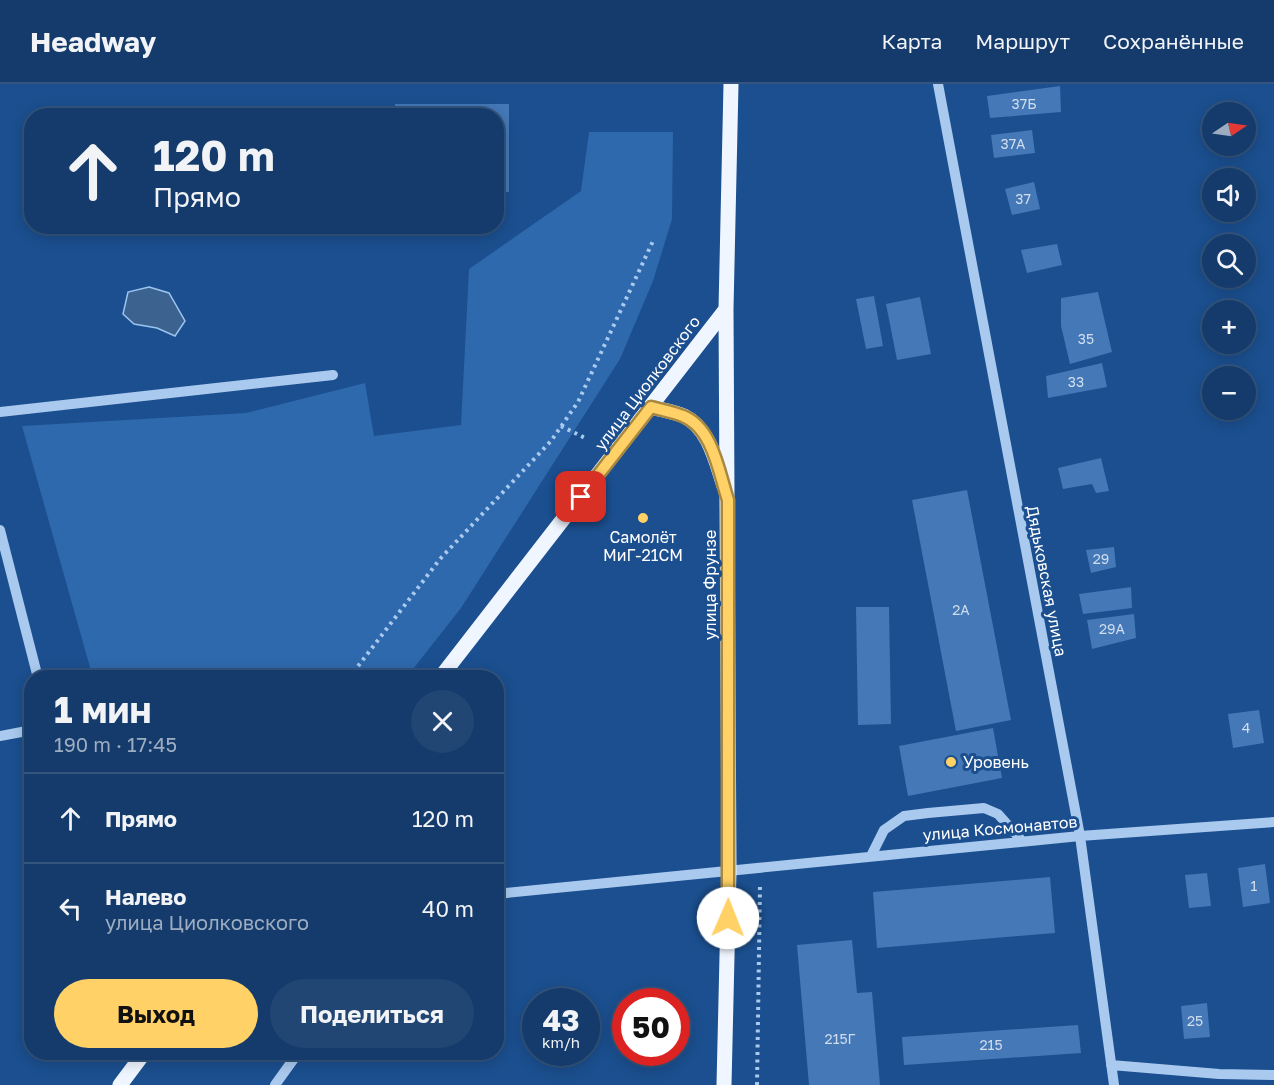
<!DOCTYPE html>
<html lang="ru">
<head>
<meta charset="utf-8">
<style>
	:root { --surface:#143b6b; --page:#214673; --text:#f1f3f6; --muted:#9dadc1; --line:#33557e; --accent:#ffd166 }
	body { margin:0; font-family:"Golos Text",sans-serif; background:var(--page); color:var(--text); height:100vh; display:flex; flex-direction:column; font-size:22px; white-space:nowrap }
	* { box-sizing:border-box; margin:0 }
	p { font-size:20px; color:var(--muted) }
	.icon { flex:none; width:33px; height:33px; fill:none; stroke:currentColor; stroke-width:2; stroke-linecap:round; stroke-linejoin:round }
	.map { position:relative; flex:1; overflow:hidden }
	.drawer { position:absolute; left:24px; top:586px; width:480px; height:390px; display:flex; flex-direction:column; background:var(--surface); border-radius:24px; box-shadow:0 3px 15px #0003,0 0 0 2px var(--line) }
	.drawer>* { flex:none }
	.top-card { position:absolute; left:24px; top:24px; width:480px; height:126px; border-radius:24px; box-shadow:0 3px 15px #0003,0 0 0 2px var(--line); background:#143b6b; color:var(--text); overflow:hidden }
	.needle { width:39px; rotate:77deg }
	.tools { position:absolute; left:1202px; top:18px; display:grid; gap:12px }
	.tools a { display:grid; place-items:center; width:54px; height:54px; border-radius:50%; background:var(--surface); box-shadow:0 3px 15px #0003,0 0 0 2px var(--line); font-size:30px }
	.speed { position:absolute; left:522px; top:904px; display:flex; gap:12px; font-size:30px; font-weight:700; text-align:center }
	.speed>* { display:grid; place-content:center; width:78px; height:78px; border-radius:50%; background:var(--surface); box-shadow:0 3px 15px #0003,0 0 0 2px var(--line); line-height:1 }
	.speed small { font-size:15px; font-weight:400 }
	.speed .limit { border:9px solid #d22; background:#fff; color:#111 }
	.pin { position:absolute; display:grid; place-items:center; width:51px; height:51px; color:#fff; margin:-26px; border-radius:12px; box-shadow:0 3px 9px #0006 }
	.me { position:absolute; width:66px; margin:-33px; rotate:1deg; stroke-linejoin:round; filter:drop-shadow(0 0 4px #0008) }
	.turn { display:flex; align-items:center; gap:21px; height:126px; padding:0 30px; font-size:27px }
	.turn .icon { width:78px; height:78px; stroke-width:2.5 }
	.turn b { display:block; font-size:42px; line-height:51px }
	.round { display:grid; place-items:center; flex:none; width:63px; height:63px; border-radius:32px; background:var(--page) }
	.head { display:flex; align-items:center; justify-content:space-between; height:102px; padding:0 30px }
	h1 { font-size:36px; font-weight:700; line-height:45px }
	.action { display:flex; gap:12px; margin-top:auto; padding:12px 30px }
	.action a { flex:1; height:69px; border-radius:36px; background:var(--accent); color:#111; font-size:24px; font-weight:700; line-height:69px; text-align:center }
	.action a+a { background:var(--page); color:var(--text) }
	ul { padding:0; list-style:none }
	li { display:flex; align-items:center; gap:18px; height:90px; padding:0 30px; border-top:2px solid var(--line) }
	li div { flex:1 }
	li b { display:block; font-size:22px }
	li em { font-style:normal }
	header { display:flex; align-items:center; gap:36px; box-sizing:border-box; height:84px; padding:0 30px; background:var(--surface); border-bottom:2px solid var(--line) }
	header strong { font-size:28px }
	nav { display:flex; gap:33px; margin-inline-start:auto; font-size:21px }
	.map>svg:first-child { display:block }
	.green { fill:#2e69ad }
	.water { fill:#3c6290; stroke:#9cc4f0; stroke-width:1.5 }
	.building { fill:#4478b7 }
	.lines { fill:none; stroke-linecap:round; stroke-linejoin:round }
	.path { stroke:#a9c9ee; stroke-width:4; stroke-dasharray:3 4.5; stroke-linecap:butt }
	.minor { stroke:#a9c9ee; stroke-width:10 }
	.major { stroke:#f0f6ff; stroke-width:15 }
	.route-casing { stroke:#a68842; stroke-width:15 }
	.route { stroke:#ffd166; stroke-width:10 }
	.poi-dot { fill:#ffd166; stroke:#1b4f8f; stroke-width:2 }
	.labels { text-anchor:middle; stroke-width:6; stroke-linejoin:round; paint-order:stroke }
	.number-label { font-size:14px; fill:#d0dded }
	.street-label { font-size:16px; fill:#fff; stroke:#1b4f8f }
	.poi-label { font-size:16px; fill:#fff; stroke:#1b4f8f }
</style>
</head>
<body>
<header>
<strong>Headway</strong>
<nav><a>Карта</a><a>Маршрут</a><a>Сохранённые</a></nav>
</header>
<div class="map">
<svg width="1274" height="1001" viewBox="0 0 1274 1001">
	<rect width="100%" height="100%" fill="#1b4f8f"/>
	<path class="green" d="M589,48H673L672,135L653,197L620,275L461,524L406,594H93L22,342L246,329L365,299L374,352L461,341L469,185L581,107Z"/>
	<path class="water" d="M149,203L169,209L185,237L175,252L157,244L134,240L123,230L128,208Z"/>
	<path class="building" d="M1060,2L1061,28L990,34L987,12Z
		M395,20H509V108H496V32H395Z
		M1032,46L1035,69L994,74L991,51Z
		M1034,98L1040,125L1012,131L1005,105Z
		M1057,160L1062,181L1027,189L1021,166Z
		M1098,208L1112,268L1070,280L1061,242V214Z
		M874,212L883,262L866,265L856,215Z
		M920,213L931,270L897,276L886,220Z
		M1102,279L1107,303L1048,314L1046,292Z
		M1101,374L1109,407L1096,409L1092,400L1063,405L1058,384Z
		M967,406L1011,636L956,647L912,416Z
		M1114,463L1116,483L1091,489L1086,466Z
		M1131,503L1132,524L1083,530L1079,510Z
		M856,523H889L891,640L858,641Z
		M1134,530L1136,554L1092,565L1087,536Z
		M1259,626L1264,659L1233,664L1228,630Z
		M993,644L1002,694L908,712L899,662Z
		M1265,780L1270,819L1243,823L1238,784Z
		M1207,789L1211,822L1189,824L1185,791Z
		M1050,793L1055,849L877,864L873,808Z
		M852,856L857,909L872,908L880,1001H809L797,861Z
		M1207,919L1210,953L1184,955L1181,922Z
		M1078,941L1081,969L904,981L902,953Z"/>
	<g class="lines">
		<path class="path" d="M561,342L585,354
			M349,594L440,475L551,357L578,318L653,157
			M757,1001L760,801"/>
		<path class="minor" d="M938,0L1080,752L1114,1001
			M0,328L333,291
			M0,446L38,594
			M0,652L32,646
			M871,772L884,746L904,732L928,729L984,724L998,730L1022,757
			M496,810L1080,752L1274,738
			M1111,981L1219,990L1274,991
			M275,1001L298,969"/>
		<path class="major" d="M651,323C662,326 675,328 684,332C709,344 716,378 724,402
			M440,594L726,225
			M120,1001L144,969
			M724,1001L729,786L726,225L731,0"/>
	</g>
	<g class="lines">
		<defs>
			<path id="route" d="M581,413L651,323C662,326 673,328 683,332C713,344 719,389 728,416V834"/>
		</defs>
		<use href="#route" class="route-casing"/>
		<use href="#route" class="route"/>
	</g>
	<g class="poi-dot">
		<circle cx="643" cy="434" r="6"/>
		<circle cx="951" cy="678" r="6"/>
	</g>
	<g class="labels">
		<g class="number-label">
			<text x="1024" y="25">37Б</text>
			<text x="1013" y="65">37А</text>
			<text x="1023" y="120">37</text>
			<text x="1086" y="260">35</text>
			<text x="1076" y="303">33</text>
			<text x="1101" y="480">29</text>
			<text x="961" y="531">2А</text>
			<text x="1112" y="550">29А</text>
			<text x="1246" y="649">4</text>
			<text x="1254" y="807">1</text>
			<text x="1195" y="942">25</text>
			<text x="840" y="960">215Г</text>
			<text x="991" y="966">215</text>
		</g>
		<g class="street-label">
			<text transform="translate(647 299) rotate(-53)" y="6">улица Циолковского</text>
			<text transform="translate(1047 497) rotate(79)" y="6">Дядьковская улица</text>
			<text transform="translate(710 501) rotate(-90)" y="6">улица Фрунзе</text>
			<text transform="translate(1000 744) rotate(-5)" y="6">улица Космонавтов</text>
		</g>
		<g class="poi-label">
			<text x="643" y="459">Самолёт<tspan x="643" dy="18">МиГ-21СМ</tspan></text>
			<text x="963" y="684" text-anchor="start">Уровень</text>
		</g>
	</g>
</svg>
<div class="tools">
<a><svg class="needle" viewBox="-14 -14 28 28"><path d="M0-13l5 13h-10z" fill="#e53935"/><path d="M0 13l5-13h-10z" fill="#9dadc1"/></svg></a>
<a><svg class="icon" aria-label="sound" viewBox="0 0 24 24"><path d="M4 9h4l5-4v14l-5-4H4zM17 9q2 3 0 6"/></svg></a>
<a><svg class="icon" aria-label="search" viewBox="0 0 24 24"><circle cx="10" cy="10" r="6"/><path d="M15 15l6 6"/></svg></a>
<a>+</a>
<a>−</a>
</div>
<div class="speed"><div>43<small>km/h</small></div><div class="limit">50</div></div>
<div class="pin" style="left:581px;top:413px;background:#d93025"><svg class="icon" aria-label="arrive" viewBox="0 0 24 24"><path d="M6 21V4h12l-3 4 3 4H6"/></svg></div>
<svg class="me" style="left:728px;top:834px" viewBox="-20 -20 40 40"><circle r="19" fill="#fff"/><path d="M0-13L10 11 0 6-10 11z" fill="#ffd166"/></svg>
<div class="top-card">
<div class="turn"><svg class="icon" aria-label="ahead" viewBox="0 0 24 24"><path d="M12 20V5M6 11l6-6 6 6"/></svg><div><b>120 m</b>Прямо</div></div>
</div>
<section class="drawer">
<div class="head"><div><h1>1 мин</h1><p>190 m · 17:45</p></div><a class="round"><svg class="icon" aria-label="close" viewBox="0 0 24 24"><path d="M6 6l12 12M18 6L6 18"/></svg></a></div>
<ul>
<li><svg class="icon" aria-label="ahead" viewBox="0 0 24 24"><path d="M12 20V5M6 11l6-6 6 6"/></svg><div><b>Прямо</b></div><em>120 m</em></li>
<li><svg class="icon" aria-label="left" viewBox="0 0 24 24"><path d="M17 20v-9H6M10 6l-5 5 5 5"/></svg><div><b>Налево</b><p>улица Циолковского</p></div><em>40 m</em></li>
</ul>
<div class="action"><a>Выход</a><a>Поделиться</a></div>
</section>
</div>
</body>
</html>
